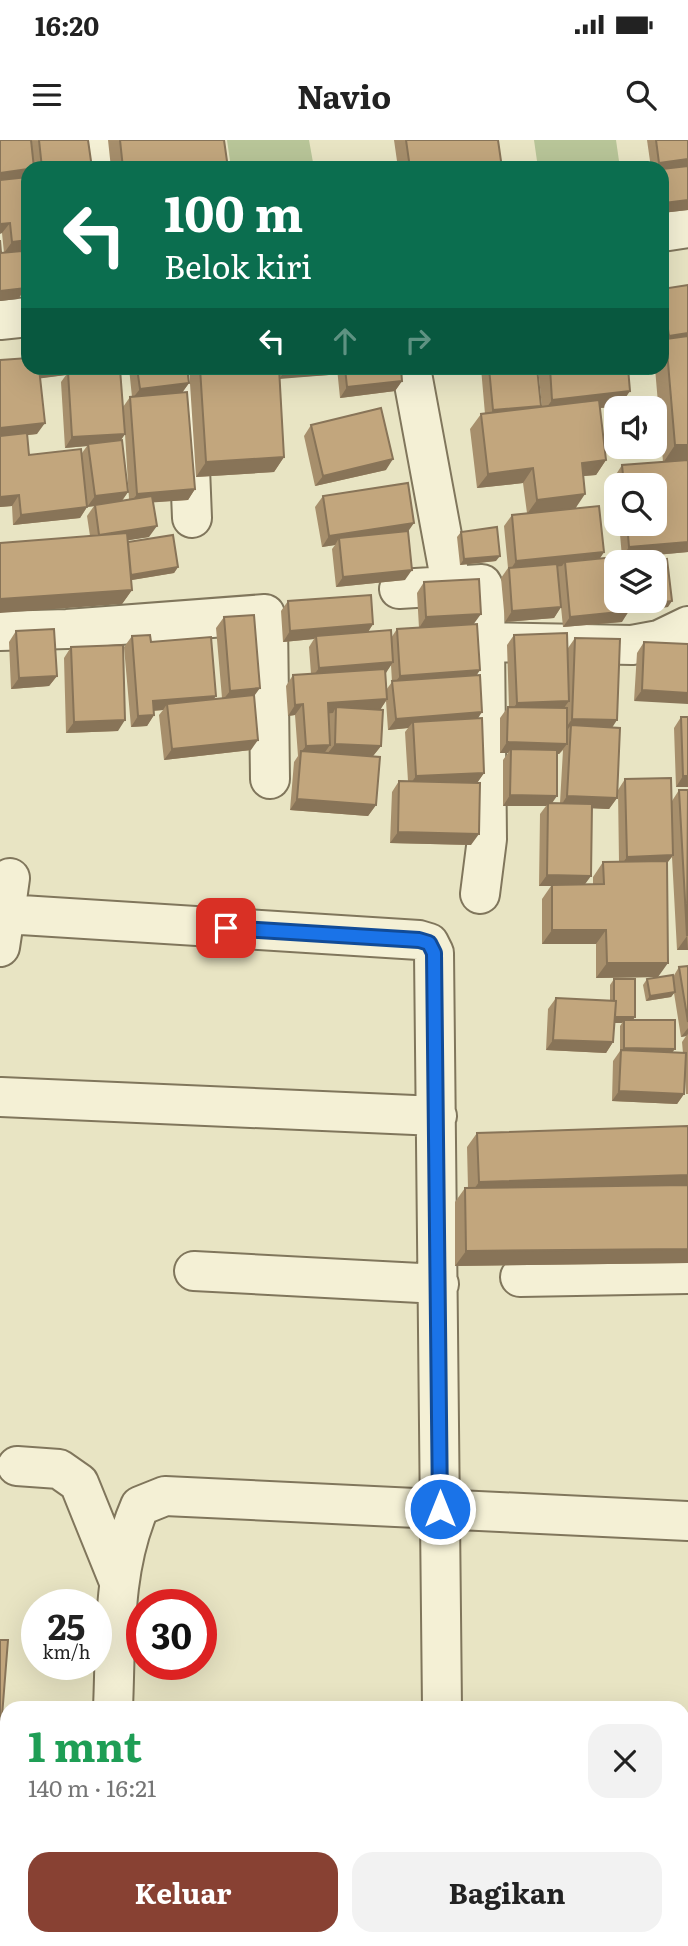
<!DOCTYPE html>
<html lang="id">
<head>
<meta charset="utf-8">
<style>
	:root { --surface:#fff; --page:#f2f2f2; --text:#222; --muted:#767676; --accent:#884133 }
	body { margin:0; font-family:Literata,serif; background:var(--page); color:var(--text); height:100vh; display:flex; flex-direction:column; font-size:26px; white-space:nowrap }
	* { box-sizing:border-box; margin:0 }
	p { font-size:23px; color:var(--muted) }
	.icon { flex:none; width:38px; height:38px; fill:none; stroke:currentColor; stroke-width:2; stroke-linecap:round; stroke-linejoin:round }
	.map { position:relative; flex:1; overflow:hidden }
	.sheet { position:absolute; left:0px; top:1561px; width:690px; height:245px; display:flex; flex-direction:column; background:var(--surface); border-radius:21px 21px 0 0; box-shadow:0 7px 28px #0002 }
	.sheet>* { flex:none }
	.hud { position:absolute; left:21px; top:21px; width:648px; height:214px; border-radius:21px; box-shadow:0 7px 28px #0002; background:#0b6e4f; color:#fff; overflow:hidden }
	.tools { position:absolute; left:604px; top:256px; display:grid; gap:14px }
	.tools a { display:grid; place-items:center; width:63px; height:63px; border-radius:14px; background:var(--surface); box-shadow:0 7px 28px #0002; font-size:35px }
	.speed { position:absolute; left:21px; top:1449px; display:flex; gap:14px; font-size:35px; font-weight:700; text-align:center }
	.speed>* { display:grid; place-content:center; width:91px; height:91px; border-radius:50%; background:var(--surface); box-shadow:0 7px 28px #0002; line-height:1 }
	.speed small { font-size:18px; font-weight:400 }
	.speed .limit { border:10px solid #d22; background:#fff; color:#111 }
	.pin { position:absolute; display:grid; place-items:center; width:60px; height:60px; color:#fff; margin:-30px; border-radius:14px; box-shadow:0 4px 10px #0006 }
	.me { position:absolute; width:77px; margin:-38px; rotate:0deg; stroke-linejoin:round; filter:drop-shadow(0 0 5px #0008) }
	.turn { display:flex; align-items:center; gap:24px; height:147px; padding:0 28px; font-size:32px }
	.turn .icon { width:91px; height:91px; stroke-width:2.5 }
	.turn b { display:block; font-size:49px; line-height:60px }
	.lanes { display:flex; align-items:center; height:66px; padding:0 28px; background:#0003; justify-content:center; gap:35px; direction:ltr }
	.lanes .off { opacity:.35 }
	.round { display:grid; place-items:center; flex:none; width:74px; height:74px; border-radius:21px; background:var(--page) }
	.summary { display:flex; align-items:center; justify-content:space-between; height:119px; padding:0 28px }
	h1 { font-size:42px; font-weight:700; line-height:52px; color:#1e9e55 }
	.cta { display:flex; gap:14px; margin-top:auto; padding:14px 28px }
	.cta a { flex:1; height:80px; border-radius:21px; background:var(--accent); color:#fff; font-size:28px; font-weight:700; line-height:80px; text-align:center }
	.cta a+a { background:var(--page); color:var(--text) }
	.status { display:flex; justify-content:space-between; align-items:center; height:49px; padding:0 35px; background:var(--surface); direction:ltr }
	.status svg { height:19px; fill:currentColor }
	header { display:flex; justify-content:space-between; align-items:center; height:91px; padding:0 28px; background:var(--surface); font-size:32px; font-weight:700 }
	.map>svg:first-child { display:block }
	.green { fill:#b8c598 }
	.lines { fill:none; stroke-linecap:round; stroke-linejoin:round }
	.minor-casing { stroke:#80765c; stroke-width:42 }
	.minor { stroke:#f4f0d5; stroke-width:38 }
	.wall { fill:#a78f6c; fill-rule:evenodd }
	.shaded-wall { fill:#887458 }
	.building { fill:#c2a67d; stroke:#887458; stroke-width:2 }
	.route-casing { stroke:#114b97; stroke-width:18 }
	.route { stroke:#1a73e8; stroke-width:12 }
</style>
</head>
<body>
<div class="status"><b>16:20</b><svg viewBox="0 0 49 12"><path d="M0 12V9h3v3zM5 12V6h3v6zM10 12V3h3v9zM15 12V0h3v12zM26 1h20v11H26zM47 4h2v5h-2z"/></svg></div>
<header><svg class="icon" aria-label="menu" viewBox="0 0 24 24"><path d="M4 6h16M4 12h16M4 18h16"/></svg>Navio<svg class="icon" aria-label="search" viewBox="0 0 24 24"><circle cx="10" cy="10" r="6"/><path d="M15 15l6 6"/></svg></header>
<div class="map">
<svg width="688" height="1806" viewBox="0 0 688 1806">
	<rect width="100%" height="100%" fill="#e8e4c3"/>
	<path class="green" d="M227,0H309L314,28H231Z
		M534,0H616L620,28H538Z"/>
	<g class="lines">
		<defs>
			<path id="minor" d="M99,0L103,28
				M662,92L688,88
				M0,180L28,177
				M186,228L192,378
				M411,228L451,444
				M399,449L482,444L486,452L485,502L632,505L659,500L688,486
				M0,491L67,489L265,474L268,483L270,639
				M480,754L487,699L485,502
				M5,774L10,738
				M0,807L5,774L419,800L429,803L434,813L442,1568
				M1,957L437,976
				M194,1131L439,1144
				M520,1137L688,1134
				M17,1326L59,1329L79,1343L119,1442
				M113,1568C116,1500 112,1430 140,1366L165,1356L688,1381
				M682,1608H688
				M508,1799L660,1806
				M107,1806L108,1799"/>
		</defs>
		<use href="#minor" class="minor-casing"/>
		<use href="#minor" class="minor"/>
	</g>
	<path class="wall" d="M0,0H88L92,28H28V110L22,111L26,148L18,159L1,113H4L2,93Z
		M108,0H224L228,28H111Z
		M394,0H498L502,28H398Z
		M647,0H688V70L662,73V28H651Z
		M688,145V412L625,418L622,482L563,487L561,467L554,478L505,482L501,438L508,428L504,386L512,375L527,373L523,343L477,348L470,289L481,274H485L481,228H537L541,266L539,267H542L538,228H628L620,266L600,268L606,320L596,335L583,336L576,368L604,412L599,419L622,417L619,383H654V345H616V350L615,336L622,325L663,322L655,228H662V150Z
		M0,220L28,228H83L81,231L123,267L130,257H132L129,228H187L189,243L182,253L195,349L188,360L153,362L149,397L128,400V402L178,427L174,433L131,440L132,450L122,464L90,396L87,376L94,366L87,367L80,378L13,385L12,366L0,367ZM66,235L61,242L65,308L87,306L82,313L29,315L27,295L37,294L40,238ZM125,294L129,359L122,361L128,352L121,300Z
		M189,228H334L329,235L280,238L284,317L274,332L196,337Z
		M337,228H401L402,241L395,251L340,258Z
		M311,285L386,330L315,346L304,296Z
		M323,356L408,391L405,440L336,447L332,409L335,405L322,407L315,367Z
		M461,392L496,421L460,425L457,397Z
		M424,442L474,484L478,578L484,633L477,643L471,705L390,703L392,652L399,641H408L405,592L408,588L388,590L386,561L380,570L381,606L373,616L354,615L376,665L368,676L290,670L294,622L298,616L295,575L288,576L286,546L293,535L311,534L309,507L314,499L283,502L281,471L288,461L373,484L368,492L391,498L397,489L419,488L417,453ZM391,525L392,542L386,550L385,533Z
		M631,460H654L668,467L632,471Z
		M224,477L254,557L251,610L164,620L159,575L163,570L154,571V575L147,586L131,587L124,507L132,496L151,502L214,559L222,558L216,488Z
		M16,491L57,536L49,546L11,549L9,502Z
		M514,495L568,508L575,498L612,587L617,658L609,669L592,668L585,744H593V737L603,722H619L618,650L625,639L672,661L679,650H688V810H677L672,717L667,723L658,837L596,838V804H542V759L551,746H539L540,674L546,666H503V620L508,613H500V578L508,567H509L507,505ZM563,610L560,663H552L557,614H559Z
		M644,502L688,504L634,561L637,513Z
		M71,507L118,591L66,593L64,518Z
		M681,577L688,647H676L674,588Z
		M688,826V954H686L685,936L684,954L677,964L612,961L613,921L620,911V886L622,883H614L613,902L606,913L546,910L548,869L556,858L610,861V845L614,839L633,880L672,913H683L682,902L686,896L681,897L674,853L671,857L646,861L643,845L647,839L673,837L679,827Z
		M688,986V1123L455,1126V1062L465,1048H468L467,1007L477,993Z
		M368,1799H409L445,1806H365Z"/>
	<path class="shaded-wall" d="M688,19V28L662,32V28H655L659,23Z
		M28,29V37L0,43V33Z
		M688,60V70L662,73V67L664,63Z
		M10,83L2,93L0,94V84Z
		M28,100V110L4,113L12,102Z
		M26,148L18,159L0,161V151Z
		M688,193V206L666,200L669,196Z
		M43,228H83L79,234L68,232L66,235L36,239Z
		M287,228H334L329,235L279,239Z
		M420,228H448L418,231Z
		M402,241L395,251L340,258L347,247Z
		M189,243L181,254L132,259L140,249Z
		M630,251L620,266L542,274L552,260Z
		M541,266L533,276L486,281L493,270Z
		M45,283L37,294L0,298V288Z
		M125,294L118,304H88L87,306L65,308L72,297Z
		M675,305H688V321L663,323Z
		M284,317L274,332L196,337L206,322Z
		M393,319L386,330L315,346L323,336Z
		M606,320L596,335L572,337L582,323Z
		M533,328L523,343L477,348L488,334Z
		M195,349L188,360L130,364L137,354Z
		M128,352L120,363L87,367L95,356Z
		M585,354L575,369L527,374L537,360Z
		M19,355L12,366L0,367V357Z
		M87,367L80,378L13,385L21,375Z
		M414,383L407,393L339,398L335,405L322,407L329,396Z
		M157,386L149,397L92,406L100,395Z
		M688,402V412L622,418L629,407Z
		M604,412L597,423L565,422L562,426L509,432L516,421Z
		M500,416L496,421L460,425L464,419Z
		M178,427L174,433L126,441L130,435Z
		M412,430L405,440L336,447L343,437Z
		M132,450L122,464L0,473V459Z
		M672,461L668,467L632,471L636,466Z
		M561,467L554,478L505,482L512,471Z
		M629,471L622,482L563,487L570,477Z
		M481,474L473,485L419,488L426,477Z
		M373,484L366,495L316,496L314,499L283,502L290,491Z
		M393,522L386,533L311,539L319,528Z
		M480,530L473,541L392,546L400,536Z
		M57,536L49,546L11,549L19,538Z
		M260,548L252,559L222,561L230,551Z
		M642,550L688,553V564L634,561Z
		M216,556L209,566L167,564L163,570L146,571L153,561Z
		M387,559L380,570L336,567L333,573L321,574L328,563Z
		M569,561L561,572L509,574L517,563Z
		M303,564L295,575L288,576L295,565Z
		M482,572L475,583L413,582L408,588L388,590L396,579Z
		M154,575L147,586L131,587L138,576Z
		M572,579L617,580L610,591L571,585L568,589H565Z
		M125,580L118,591L66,593L74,582Z
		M258,600L251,610L164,620L172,609Z
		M507,602L567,604L559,614L511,613V609L508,613H500Z
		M335,604L381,606L373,616L327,614Z
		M330,605L323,615L301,612L306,606Z
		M484,633L477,643L408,647L416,636Z
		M683,636H688V647H676Z
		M510,655L557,656L550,666L548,663L546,666H503Z
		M567,656L617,658L609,669L560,667Z
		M297,659L376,665L368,676L290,670Z
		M398,692L479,694L471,705L390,703Z
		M673,715L665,726L619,728L627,717Z
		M547,735L591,736L583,747L552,745L551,746H539Z
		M552,790H606L596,804H542Z
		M687,796L688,810H677Z
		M607,823H668L658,837L596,838Z
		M675,852L671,857L646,861L650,856Z
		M614,877H635L631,883L624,880L622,883H610Z
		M688,888V894L686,896L681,897Z
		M553,900L613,902L606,913L546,910Z
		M624,908L675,909L671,914H620Z
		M619,951L684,954L677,964L612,961Z
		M688,1035V1049L469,1056L479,1042Z
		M688,1109V1123L455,1126L466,1111Z
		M0,1701H7V1711H0Z"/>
	<path class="building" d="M0,0H31L34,28H28V29L0,33Z
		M39,0H88L92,28H42Z
		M120,0H224L228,28H123Z
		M406,0H498L502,28H410Z
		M656,0H688V19L659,23Z
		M688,26V60L664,63L662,44V29Z
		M28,37V100L12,102L10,83L0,84V40Z
		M0,100L1,113L22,111L26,148L0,151Z
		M688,145V193L669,196L662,149Z
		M688,196V305H675L666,199Z
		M28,218V228H39L45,283L0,288V220Z
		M137,228H187L189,243L140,249Z
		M200,228H279L284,317L206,322Z
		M345,228H401L402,241L347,247Z
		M489,228H537L541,266L493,270Z
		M550,228H628L630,251L552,260Z
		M120,229L125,294L72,297L68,232Z
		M187,252L195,349L137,354L130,257Z
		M599,260L606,320L582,323L585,354L537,360L533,328L488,334L481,274Z
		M381,268L393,319L323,336L311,285Z
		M27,293L29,315L81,309L87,367L21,375L19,355L0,357V296Z
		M122,300L128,352L95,356L88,304Z
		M688,320V402L629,407L627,383H654V345H624L622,325Z
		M408,343L414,383L329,396L323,356Z
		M152,356L157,386L99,395L95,365Z
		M599,366L604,412L516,421L512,375Z
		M497,387L500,416L464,419L461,392Z
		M408,391L412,430L343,437L339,398Z
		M127,393L132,450L0,459V403Z
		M173,395L178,427L131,435L128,402Z
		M625,416V422H616V460H628L629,471L570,477L565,422Z
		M667,419L672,461L636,466V460H654V422H646Z
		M557,424L561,467L512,471L509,428Z
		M479,439L481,474L426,477L424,442Z
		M371,455L373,484L290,491L288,461Z
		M254,475L260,548L230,551L224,477Z
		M477,484L480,530L400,536L397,489Z
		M54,489L57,536L19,538L16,491Z
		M391,490L393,522L319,528L316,496Z
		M567,493L569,561L517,563L514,495Z
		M150,495L151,502L211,497L216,556L153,561L154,575L138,576L132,496Z
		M575,498L620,499L617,580L572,579Z
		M644,502L688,504V553L642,550Z
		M123,505L125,580L74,582L71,507Z
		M385,529L387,559L328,563L330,605L306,606L303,564L295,565L293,535Z
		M480,535L482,572L396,579L392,541Z
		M254,555L258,600L172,609L167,564Z
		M336,567L383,570L381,606L335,604Z
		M508,567L567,568V604L507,602Z
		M681,577H688V636H683Z
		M482,578L484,633L416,636L413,582Z
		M571,585L620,588L617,658L567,656Z
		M511,609L557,610V656L510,655Z
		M301,611L380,617L376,665L297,659Z
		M671,638L673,715L627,717L625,639Z
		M399,641L480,643L479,694L398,692Z
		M679,650H688L687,796Z
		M548,663L592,664L591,736L547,735Z
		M667,721L668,823H607L606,790H552V745L604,744L603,722Z
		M688,826V882L679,827Z
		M673,835L675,852L650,856L647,839Z
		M614,839H635V877H615L616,861H614Z
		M556,858L616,861L613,902L553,900Z
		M624,880H675V909L624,908Z
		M621,910L686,913L684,954L619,951Z
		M688,986V1035L479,1042L477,993Z
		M688,1045V1109L466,1111L465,1048Z
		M0,1500H8L0,1602Z
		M0,1631H7V1701H0Z
		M372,1799H409L445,1806H370Z"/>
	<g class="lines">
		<defs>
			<path id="route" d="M226,788L419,800L429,803L434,813L440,1369"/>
		</defs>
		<use href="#route" class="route-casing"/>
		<use href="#route" class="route"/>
	</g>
</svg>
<div class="tools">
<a><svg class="icon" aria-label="sound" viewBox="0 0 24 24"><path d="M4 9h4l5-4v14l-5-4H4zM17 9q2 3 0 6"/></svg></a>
<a><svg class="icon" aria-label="search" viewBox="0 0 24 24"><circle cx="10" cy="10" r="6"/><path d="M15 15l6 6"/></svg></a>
<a><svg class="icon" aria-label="layers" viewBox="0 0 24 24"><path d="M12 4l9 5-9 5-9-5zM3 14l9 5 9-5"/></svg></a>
</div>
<div class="speed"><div>25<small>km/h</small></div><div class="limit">30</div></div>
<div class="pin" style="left:226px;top:788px;background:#d93025"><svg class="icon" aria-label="arrive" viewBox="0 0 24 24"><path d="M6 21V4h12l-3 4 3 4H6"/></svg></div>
<svg class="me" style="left:440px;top:1369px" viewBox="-20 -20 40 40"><circle r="17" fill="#1a73e8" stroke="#fff" stroke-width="3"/><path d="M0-11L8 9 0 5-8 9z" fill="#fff"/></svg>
<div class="hud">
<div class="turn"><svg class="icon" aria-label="left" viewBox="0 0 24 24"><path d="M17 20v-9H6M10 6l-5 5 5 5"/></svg><div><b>100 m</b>Belok kiri</div></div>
<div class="lanes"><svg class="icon" aria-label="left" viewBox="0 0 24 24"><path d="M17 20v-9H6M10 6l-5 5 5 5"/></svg><svg class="icon off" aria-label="ahead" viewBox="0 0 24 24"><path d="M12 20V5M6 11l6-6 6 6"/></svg><svg class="icon off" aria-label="right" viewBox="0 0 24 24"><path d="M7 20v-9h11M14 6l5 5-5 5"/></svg></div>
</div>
<section class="sheet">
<div class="summary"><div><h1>1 mnt</h1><p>140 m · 16:21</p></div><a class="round"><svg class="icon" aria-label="close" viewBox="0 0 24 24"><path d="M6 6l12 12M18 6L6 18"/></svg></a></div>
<div class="cta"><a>Keluar</a><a>Bagikan</a></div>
</section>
</div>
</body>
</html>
